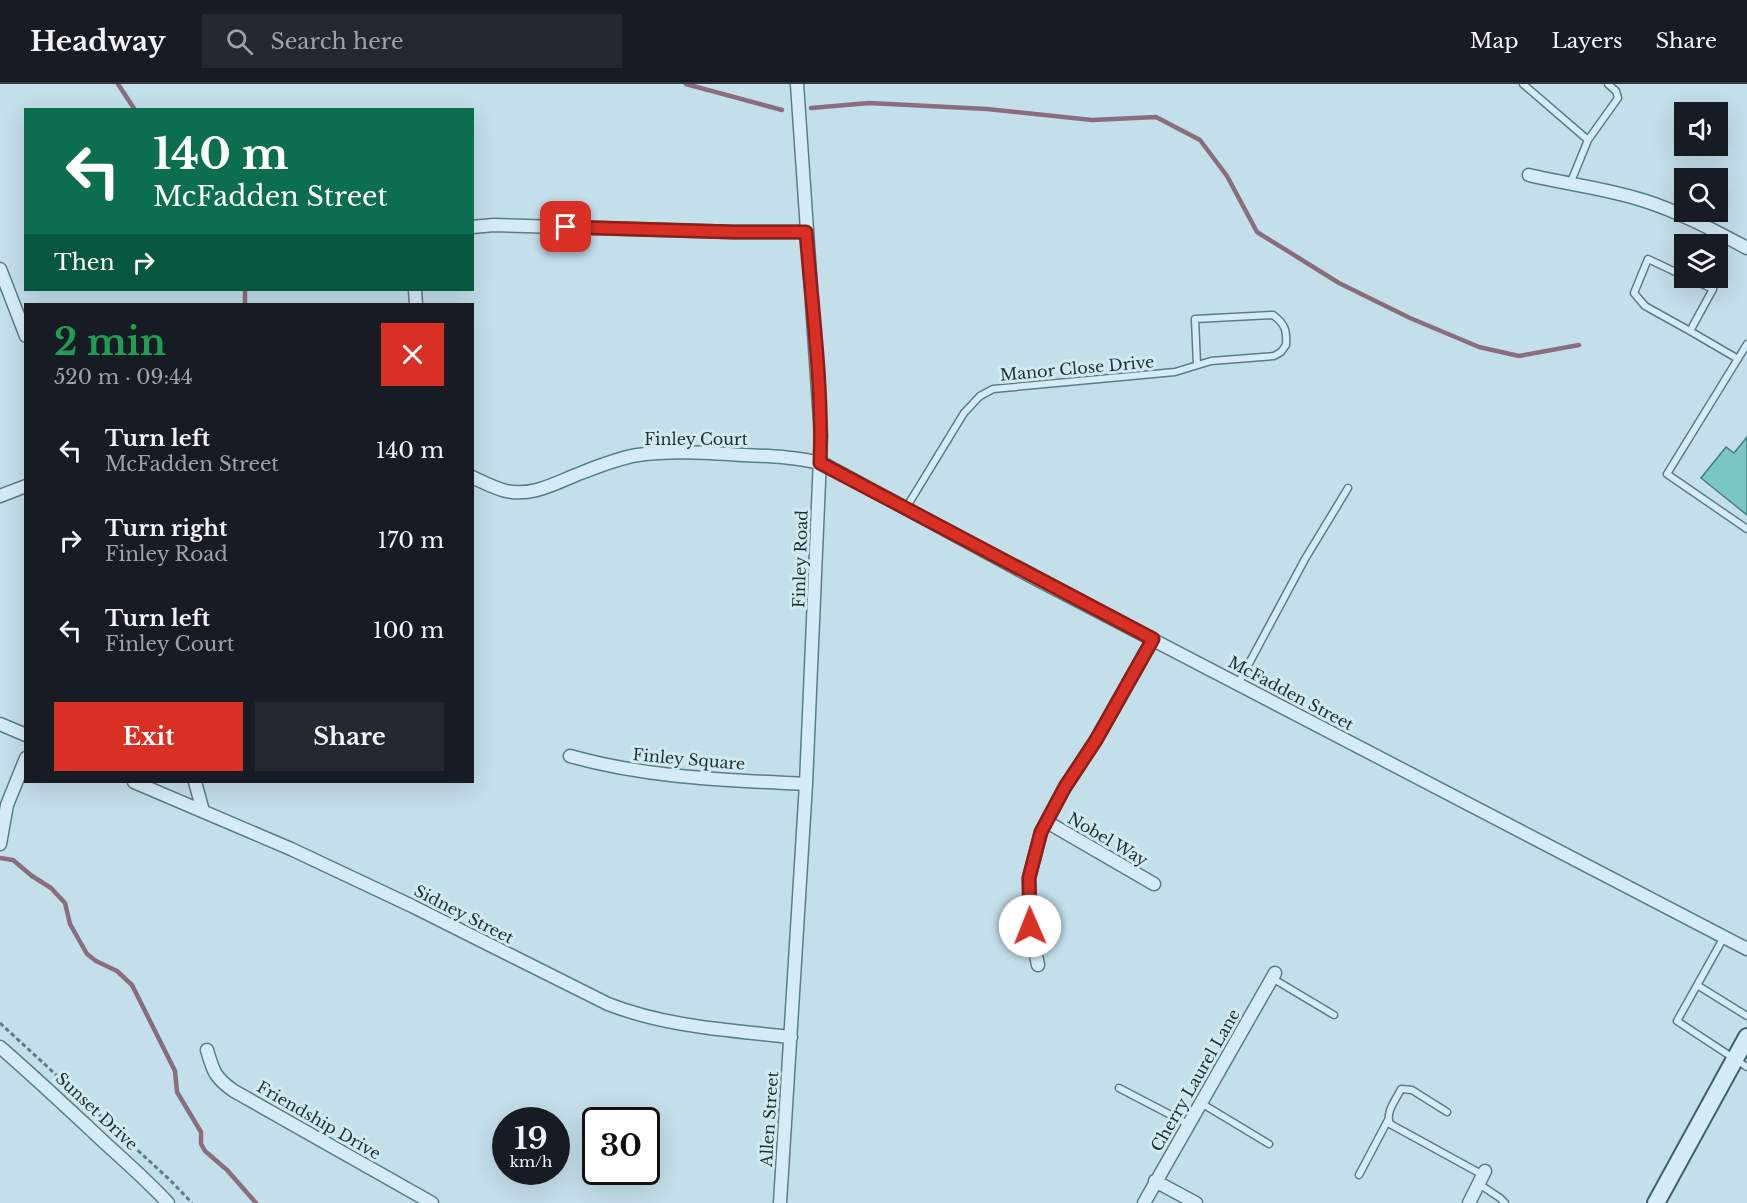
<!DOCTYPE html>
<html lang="en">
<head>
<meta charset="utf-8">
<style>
	:root { --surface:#171b24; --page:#242831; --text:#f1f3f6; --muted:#9ea1a6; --line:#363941; --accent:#d93025 }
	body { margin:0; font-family:"Libre Baskerville",serif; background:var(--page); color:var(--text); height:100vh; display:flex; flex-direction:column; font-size:22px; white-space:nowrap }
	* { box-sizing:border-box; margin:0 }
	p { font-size:20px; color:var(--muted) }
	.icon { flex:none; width:33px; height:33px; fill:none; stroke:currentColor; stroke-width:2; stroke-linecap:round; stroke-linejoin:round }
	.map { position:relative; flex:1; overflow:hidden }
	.side { position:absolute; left:24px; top:219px; width:450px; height:480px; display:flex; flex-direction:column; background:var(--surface); border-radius:0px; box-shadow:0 6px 24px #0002 }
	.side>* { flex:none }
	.top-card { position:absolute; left:24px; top:24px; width:450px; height:183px; border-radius:0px; box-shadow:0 6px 24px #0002; background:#0b6e4f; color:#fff; overflow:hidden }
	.controls { position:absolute; left:1674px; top:18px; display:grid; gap:12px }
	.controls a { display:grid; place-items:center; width:54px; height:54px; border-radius:0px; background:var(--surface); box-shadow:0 6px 24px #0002; font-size:30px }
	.speed { position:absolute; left:492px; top:1023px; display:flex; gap:12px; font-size:30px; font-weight:700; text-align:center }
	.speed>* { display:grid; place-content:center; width:78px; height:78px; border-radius:50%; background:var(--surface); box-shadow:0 6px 24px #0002; line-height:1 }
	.speed small { font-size:15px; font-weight:400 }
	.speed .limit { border:3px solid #111; border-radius:9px; background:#fff; color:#111 }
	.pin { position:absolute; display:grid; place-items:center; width:51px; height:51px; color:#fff; margin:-26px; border-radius:12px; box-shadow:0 3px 9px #0006 }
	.me { position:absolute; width:66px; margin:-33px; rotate:359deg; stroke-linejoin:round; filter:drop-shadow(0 0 4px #0008) }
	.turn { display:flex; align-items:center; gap:21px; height:126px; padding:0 30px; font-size:27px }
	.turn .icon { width:78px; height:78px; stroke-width:2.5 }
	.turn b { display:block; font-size:42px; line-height:51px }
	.then { display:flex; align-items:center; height:57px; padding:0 30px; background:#0003; gap:12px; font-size:22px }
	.round { display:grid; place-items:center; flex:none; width:63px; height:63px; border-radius:0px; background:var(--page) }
	.headline { display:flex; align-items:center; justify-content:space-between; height:102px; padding:0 30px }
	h1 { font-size:36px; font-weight:800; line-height:45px; color:#1e9e55 }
	.action { display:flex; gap:12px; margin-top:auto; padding:12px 30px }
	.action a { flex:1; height:69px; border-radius:0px; background:var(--accent); color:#fff; font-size:24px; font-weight:800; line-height:69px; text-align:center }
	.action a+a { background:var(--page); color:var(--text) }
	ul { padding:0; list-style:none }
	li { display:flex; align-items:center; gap:18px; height:90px; padding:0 30px }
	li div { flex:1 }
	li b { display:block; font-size:22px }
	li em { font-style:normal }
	header { display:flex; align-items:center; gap:36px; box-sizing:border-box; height:84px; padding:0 30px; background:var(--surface); border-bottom:2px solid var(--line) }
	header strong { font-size:28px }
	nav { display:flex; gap:33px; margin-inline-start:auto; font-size:21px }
	.search { width:420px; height:54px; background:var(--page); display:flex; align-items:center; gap:15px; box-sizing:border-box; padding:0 21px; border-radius:0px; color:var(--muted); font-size:22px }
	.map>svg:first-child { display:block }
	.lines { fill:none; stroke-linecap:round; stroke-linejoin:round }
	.stream { stroke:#8b6d80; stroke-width:4.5 }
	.building { fill:#7cc5c5; stroke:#43807f; stroke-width:1.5 }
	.lane-casing { stroke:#5b7e83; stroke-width:9 }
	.street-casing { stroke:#5b7e83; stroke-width:15 }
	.secondary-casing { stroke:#3e6165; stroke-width:20 }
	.path { stroke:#5b7e83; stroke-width:3; stroke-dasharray:4.5 3; stroke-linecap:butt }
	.lane { stroke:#d5ecf6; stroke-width:6 }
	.street { stroke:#d5ecf6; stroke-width:12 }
	.secondary { stroke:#d5ecf6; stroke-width:16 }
	.route-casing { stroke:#8d1f18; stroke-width:15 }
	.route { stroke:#d93025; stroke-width:10 }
	.labels { text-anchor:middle; stroke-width:6; stroke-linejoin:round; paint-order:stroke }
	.street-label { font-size:16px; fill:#1e3234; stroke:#d2e9f2 }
</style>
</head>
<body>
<header>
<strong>Headway</strong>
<div class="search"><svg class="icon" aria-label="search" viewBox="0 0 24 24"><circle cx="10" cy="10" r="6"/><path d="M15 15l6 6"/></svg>Search here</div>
<nav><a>Map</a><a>Layers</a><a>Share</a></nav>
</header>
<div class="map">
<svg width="1747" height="1119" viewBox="0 0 1747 1119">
	<rect width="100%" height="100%" fill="#c3dfea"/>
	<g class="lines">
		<path class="stream" d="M118,0L135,26
			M686,0L782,26
			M811,24L869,19L987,25L1092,36L1156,33L1200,56L1227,92L1257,148L1339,199L1410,234L1479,263L1519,272L1579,261
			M245,206V220
			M0,774L13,776L32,792L51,804L65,819L70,840L87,870L96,877L117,887L132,901L175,987L177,1008L201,1048V1060L205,1067L227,1086L256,1119"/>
	</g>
	<path class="building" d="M1747,353V431L1701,394L1726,363L1734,369Z"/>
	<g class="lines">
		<defs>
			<path id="lane" d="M1523,0L1588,56L1570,100
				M1588,56L1618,14L1616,7L1608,0
				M1684,192L1648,175L1634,209L1645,222L1690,247L1738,275
				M1688,194L1713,205L1690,247
				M1747,260L1667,390L1747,445
				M906,424L964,329L980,312L993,305L1175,288L1211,277L1274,272L1281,268L1286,261C1287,246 1285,240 1273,231L1195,235L1197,281
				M1238,600L1305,475L1348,404
				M1724,853L1677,937L1747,983
				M1272,894L1334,931
				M1697,901L1747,932
				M1119,1004L1188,1040
				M1201,1019L1269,1060
				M1447,1028L1412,1006L1401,1005C1396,1016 1385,1028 1390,1040L1483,1091
				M1359,1091L1388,1036
				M1479,1100L1500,1114L1505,1119"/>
			<path id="street" d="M1529,91C1566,100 1605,104 1642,116C1678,127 1713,146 1747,164
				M472,143L494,141L733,148H806
				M0,185L26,252
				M415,206L416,220
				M472,393C483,398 494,404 506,407C533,413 557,398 581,389C599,382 618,374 638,371C672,366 708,369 743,371C770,372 798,373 824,380L1036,495L1747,865
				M0,412L26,402
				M0,640L26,651
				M570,672C648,694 726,696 806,700
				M134,698L291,765L412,822L608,920C667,943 729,946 791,953
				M195,698L203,727
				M1047,738L1154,800
				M0,760L7,721L26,674
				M1038,881L1030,842L1029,794L1041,748L1065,703L1096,656L1153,555
				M0,963C30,989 59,1016 88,1043C115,1069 143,1092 168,1119
				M207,966C213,987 215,994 234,1007L432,1119
				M1155,1097L1196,1119
				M780,1119L806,700L821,351L797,0
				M1144,1119L1275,889
				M1469,1119L1485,1087"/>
			<path id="secondary" d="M1656,1119L1747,953"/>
		</defs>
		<use href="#lane" class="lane-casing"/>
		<use href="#street" class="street-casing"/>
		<use href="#secondary" class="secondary-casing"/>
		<path class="path" d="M0,939L171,1097L192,1119"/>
		<use href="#lane" class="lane"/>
		<use href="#street" class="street"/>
		<use href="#secondary" class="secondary"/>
	</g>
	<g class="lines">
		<defs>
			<path id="route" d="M566,143L733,148H806C812,224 823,302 820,379L1153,555L1096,656L1065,703L1041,748L1029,794L1030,842"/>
		</defs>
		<use href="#route" class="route-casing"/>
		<use href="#route" class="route"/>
	</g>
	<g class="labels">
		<g class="street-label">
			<text transform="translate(1077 284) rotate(-5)" y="6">Manor Close Drive</text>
			<text x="696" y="361">Finley Court</text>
			<text transform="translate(800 475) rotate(-88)" y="6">Finley Road</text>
			<text transform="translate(1291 609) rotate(28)" y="6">McFadden Street</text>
			<text transform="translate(689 675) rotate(5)" y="6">Finley Square</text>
			<text transform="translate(1108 755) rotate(30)" y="6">Nobel Way</text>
			<text transform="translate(464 830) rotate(27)" y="6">Sidney Street</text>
			<text transform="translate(1195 996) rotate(-60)" y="6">Cherry Laurel Lane</text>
			<text transform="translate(97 1027) rotate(43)" y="6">Sunset Drive</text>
			<text transform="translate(769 1035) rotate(-86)" y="6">Allen Street</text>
			<text transform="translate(319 1036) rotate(30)" y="6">Friendship Drive</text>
		</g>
	</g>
</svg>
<div class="controls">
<a><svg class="icon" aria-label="sound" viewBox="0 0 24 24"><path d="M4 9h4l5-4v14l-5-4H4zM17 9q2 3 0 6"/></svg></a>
<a><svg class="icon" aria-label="search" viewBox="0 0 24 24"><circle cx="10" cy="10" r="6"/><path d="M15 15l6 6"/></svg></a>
<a><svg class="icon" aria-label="layers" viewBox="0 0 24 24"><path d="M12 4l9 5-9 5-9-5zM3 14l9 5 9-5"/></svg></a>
</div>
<div class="speed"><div>19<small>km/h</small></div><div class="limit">30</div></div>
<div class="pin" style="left:566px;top:143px;background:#d93025"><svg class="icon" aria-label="arrive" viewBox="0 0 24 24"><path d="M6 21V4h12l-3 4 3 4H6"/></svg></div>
<svg class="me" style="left:1030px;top:842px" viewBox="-20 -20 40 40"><circle r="19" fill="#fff"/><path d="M0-13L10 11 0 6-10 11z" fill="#d93025"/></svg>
<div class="top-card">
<div class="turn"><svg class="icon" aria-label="left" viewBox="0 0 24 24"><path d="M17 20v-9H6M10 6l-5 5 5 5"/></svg><div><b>140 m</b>McFadden Street</div></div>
<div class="then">Then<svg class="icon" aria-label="right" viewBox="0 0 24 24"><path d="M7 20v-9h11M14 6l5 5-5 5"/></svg></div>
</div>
<section class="side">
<div class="headline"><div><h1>2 min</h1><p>520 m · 09:44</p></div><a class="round" style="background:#d93025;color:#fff"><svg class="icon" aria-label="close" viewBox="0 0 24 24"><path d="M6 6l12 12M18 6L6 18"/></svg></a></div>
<ul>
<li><svg class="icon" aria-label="left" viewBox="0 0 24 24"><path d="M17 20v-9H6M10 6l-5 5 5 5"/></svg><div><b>Turn left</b><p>McFadden Street</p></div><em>140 m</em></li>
<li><svg class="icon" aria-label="right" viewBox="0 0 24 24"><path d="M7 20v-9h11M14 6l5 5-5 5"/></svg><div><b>Turn right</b><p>Finley Road</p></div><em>170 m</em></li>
<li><svg class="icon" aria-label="left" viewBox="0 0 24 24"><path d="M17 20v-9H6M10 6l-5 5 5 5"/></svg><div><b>Turn left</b><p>Finley Court</p></div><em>100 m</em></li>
</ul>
<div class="action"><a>Exit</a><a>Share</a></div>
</section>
</div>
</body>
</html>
